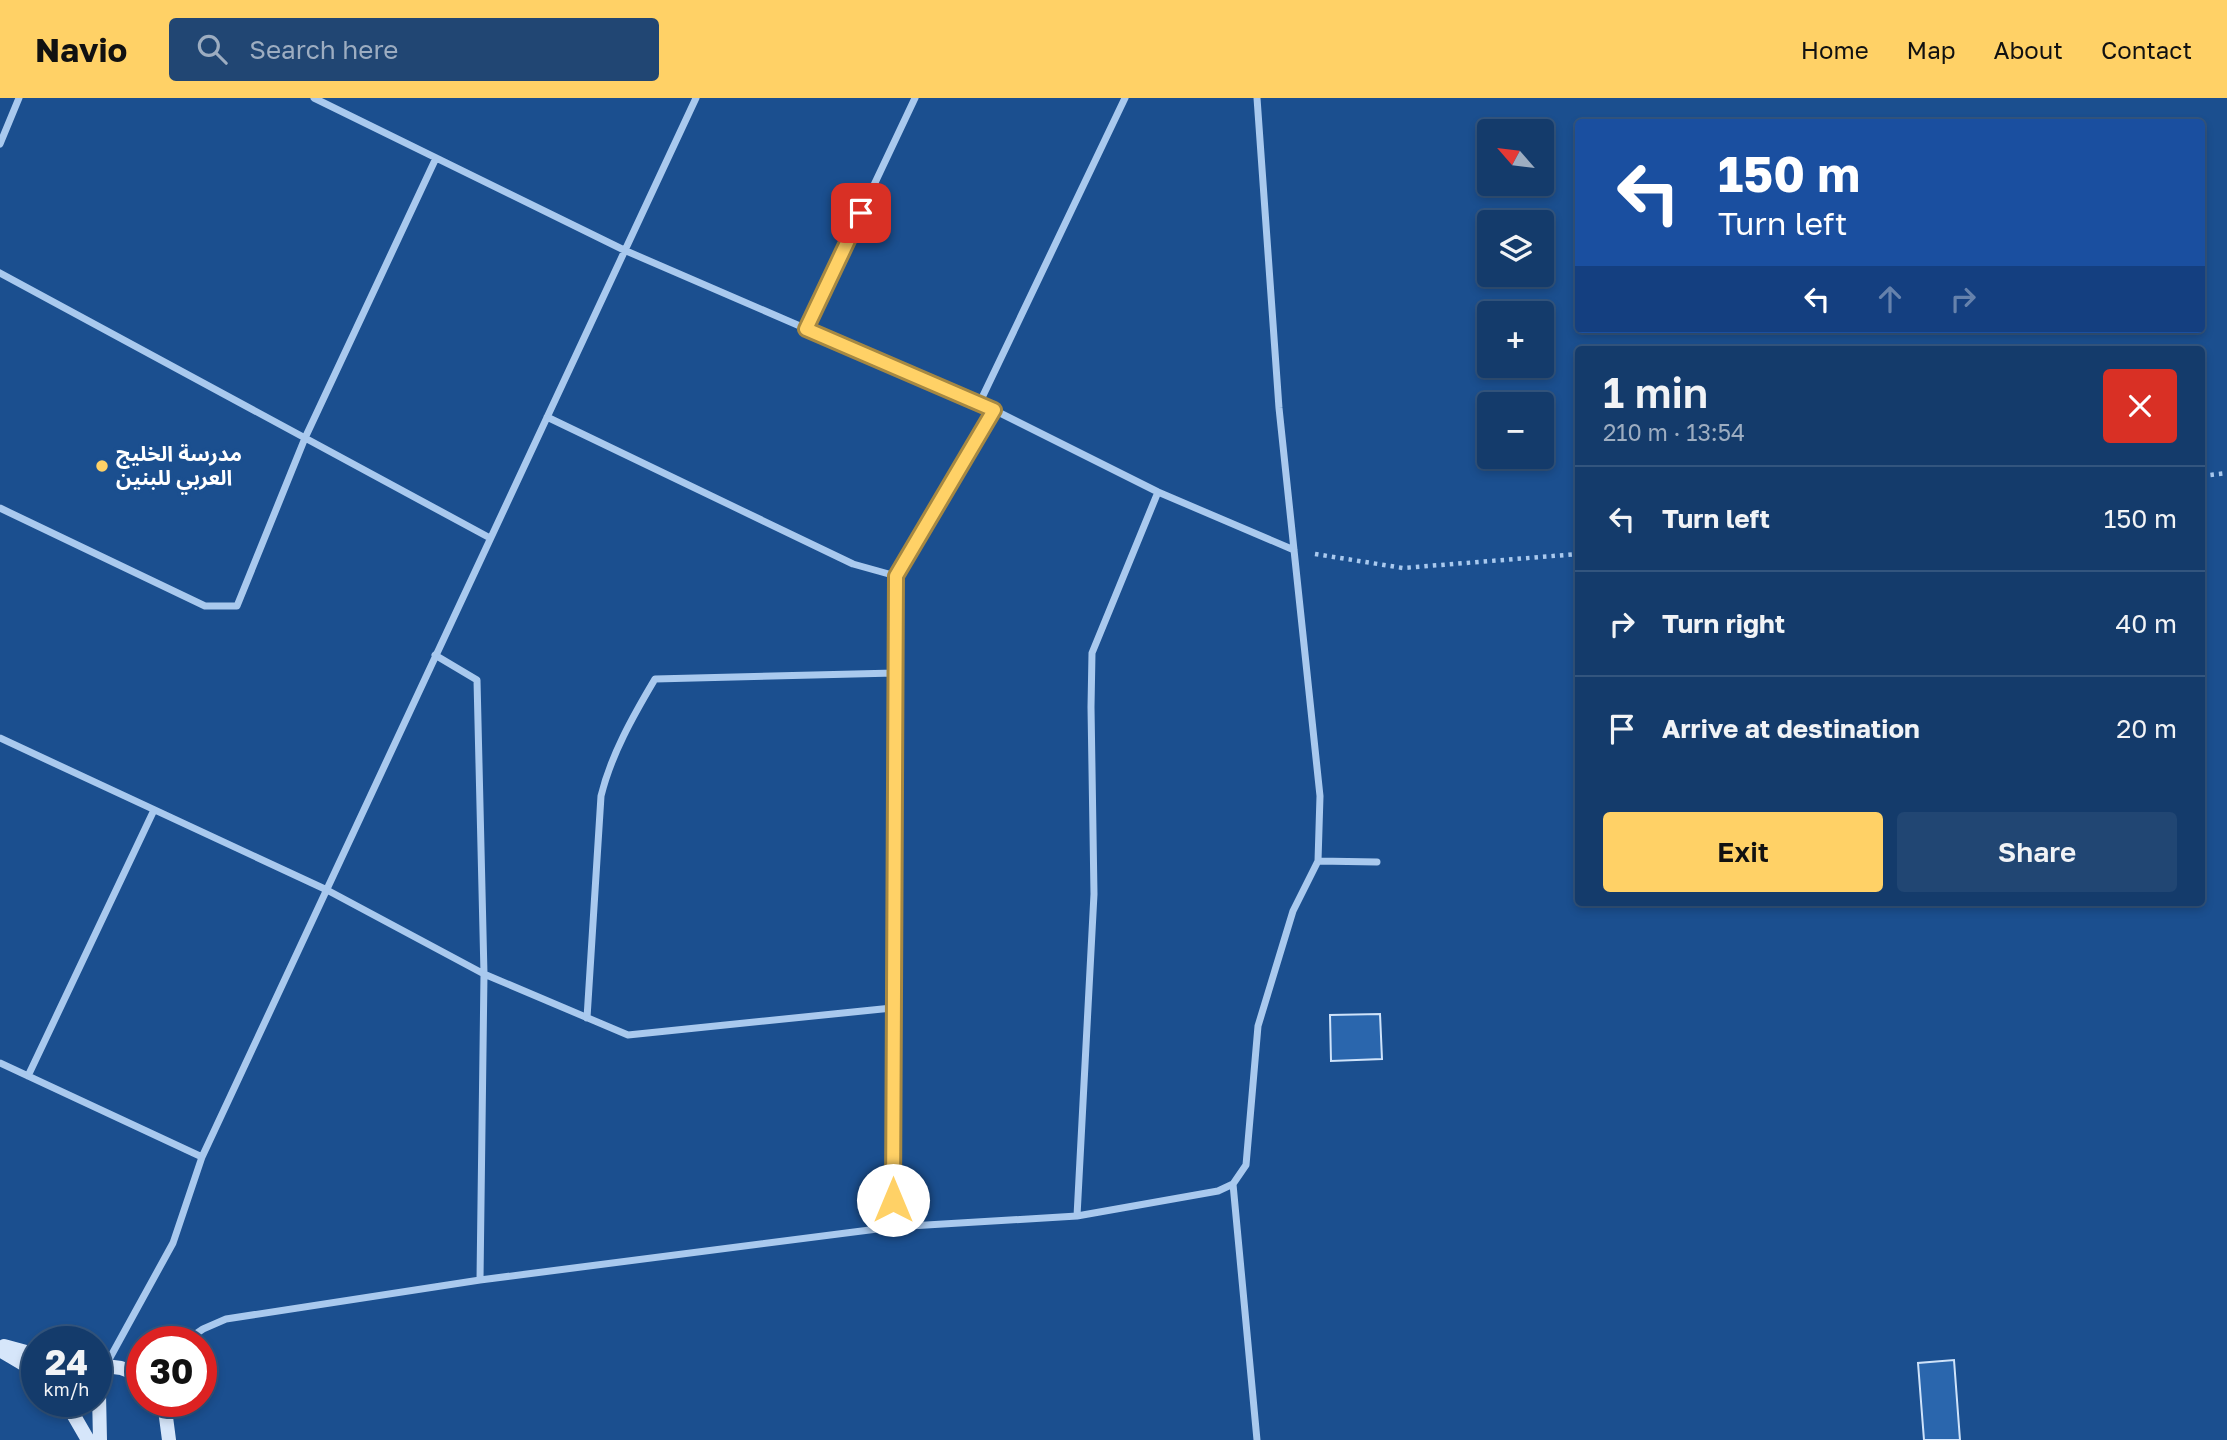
<!DOCTYPE html>
<html lang="en">
<head>
<meta charset="utf-8">
<style>
	:root { --surface:#143b6b; --page:#214673; --text:#f1f3f6; --muted:#9dadc1; --line:#33557e; --accent:#ffd166 }
	body { margin:0; font-family:"Golos Text","Noto Sans Arabic",sans-serif; background:var(--page); color:var(--text); height:100vh; display:flex; flex-direction:column; font-size:26px; white-space:nowrap }
	* { box-sizing:border-box; margin:0 }
	p { font-size:23px; color:var(--muted) }
	.icon { flex:none; width:38px; height:38px; fill:none; stroke:currentColor; stroke-width:2; stroke-linecap:round; stroke-linejoin:round }
	.map { position:relative; flex:1; overflow:hidden }
	.sheet { position:absolute; left:1575px; top:248px; width:630px; height:560px; display:flex; flex-direction:column; background:var(--surface); border-radius:7px; box-shadow:0 4px 10px #0003,0 0 0 2px var(--line) }
	.sheet>* { flex:none }
	.banner { position:absolute; left:1575px; top:21px; width:630px; height:214px; border-radius:7px; box-shadow:0 4px 10px #0003,0 0 0 2px var(--line); background:#1a4fa0; color:#fff; overflow:hidden }
	.needle { width:46px; rotate:298deg }
	.buttons { position:absolute; left:1477px; top:21px; display:grid; gap:14px }
	.buttons a { display:grid; place-items:center; width:77px; height:77px; border-radius:7px; background:var(--surface); box-shadow:0 4px 10px #0003,0 0 0 2px var(--line); font-size:35px }
	.speed { position:absolute; left:21px; top:1228px; display:flex; gap:14px; font-size:35px; font-weight:700; text-align:center }
	.speed>* { display:grid; place-content:center; width:91px; height:91px; border-radius:50%; background:var(--surface); box-shadow:0 4px 10px #0003,0 0 0 2px var(--line); line-height:1 }
	.speed small { font-size:18px; font-weight:400 }
	.speed .limit { border:10px solid #d22; background:#fff; color:#111 }
	.pin { position:absolute; display:grid; place-items:center; width:60px; height:60px; color:#fff; margin:-30px; border-radius:14px; box-shadow:0 4px 10px #0006 }
	.me { position:absolute; width:77px; margin:-38px; rotate:0deg; stroke-linejoin:round; filter:drop-shadow(0 0 5px #0008) }
	.turn { display:flex; align-items:center; gap:24px; height:147px; padding:0 28px; font-size:32px }
	.turn .icon { width:91px; height:91px; stroke-width:2.5 }
	.turn b { display:block; font-size:49px; line-height:60px }
	.lanes { display:flex; align-items:center; height:66px; padding:0 28px; background:#0003; justify-content:center; gap:35px; direction:ltr }
	.lanes .off { opacity:.35 }
	.round { display:grid; place-items:center; flex:none; width:74px; height:74px; border-radius:7px; background:var(--page) }
	.headline { display:flex; align-items:center; justify-content:space-between; height:119px; padding:0 28px }
	h1 { font-size:42px; font-weight:600; line-height:52px }
	.button { display:flex; gap:14px; margin-top:auto; padding:14px 28px }
	.button a { flex:1; height:80px; border-radius:7px; background:var(--accent); color:#111; font-size:28px; font-weight:600; line-height:80px; text-align:center }
	.button a+a { background:var(--page); color:var(--text) }
	ul { padding:0; list-style:none }
	li { display:flex; align-items:center; gap:21px; height:105px; padding:0 28px; border-top:2px solid var(--line) }
	li div { flex:1 }
	li b { display:block; font-size:26px }
	li em { font-style:normal }
	header { display:flex; align-items:center; gap:42px; box-sizing:border-box; height:98px; padding:0 35px; background:var(--accent); color:#111 }
	header strong { font-size:33px }
	nav { display:flex; gap:38px; margin-inline-start:auto; font-size:24px }
	.search { width:490px; height:63px; background:var(--page); display:flex; align-items:center; gap:18px; box-sizing:border-box; padding:0 24px; border-radius:7px; color:var(--muted); font-size:26px }
	.map>svg:first-child { display:block }
	.building { fill:#2a66ad; stroke:#cfe3fa; stroke-width:2 }
	.lines { fill:none; stroke-linecap:round; stroke-linejoin:round }
	.path { stroke:#a9c9ee; stroke-width:4.5; stroke-dasharray:3.5 5; stroke-linecap:butt }
	.minor { stroke:#a9c9ee; stroke-width:7 }
	.secondary { stroke:#d6e6fa; stroke-width:14 }
	.route-casing { stroke:#a68842; stroke-width:18 }
	.route { stroke:#ffd166; stroke-width:12 }
	.poi-dot { fill:#ffd166; stroke:#1b4f8f; stroke-width:2.5 }
	.labels { text-anchor:middle; stroke-width:7; stroke-linejoin:round; paint-order:stroke }
	.poi-label { font-size:21px; font-weight:bold; fill:#fff; stroke:#1b4f8f; text-anchor:start }
</style>
</head>
<body>
<header>
<strong>Navio</strong>
<div class="search"><svg class="icon" aria-label="search" viewBox="0 0 24 24"><circle cx="10" cy="10" r="6"/><path d="M15 15l6 6"/></svg>Search here</div>
<nav><a>Home</a><a>Map</a><a>About</a><a>Contact</a></nav>
</header>
<div class="map">
<svg width="2227" height="1342" viewBox="0 0 2227 1342">
	<rect width="100%" height="100%" fill="#1b4f8f"/>
	<path class="building" d="M1380,916L1382,961L1331,963L1330,917Z
		M1954,1262L1960,1342H1924L1918,1265Z"/>
	<g class="lines">
		<path class="path" d="M2202,378L2227,375
			M1315,456L1403,470L1578,456"/>
		<path class="minor" d="M314,0L624,152L994,312L1158,394L1294,452
			M0,46L19,0
			M0,175L490,440
			M806,231L915,0
			M979,306L1125,0
			M547,319L853,466L896,478
			M0,410L205,508H237L305,340L436,60
			M435,557L477,582L484,876L480,1182
			M0,640L327,792L484,876L628,937L892,910
			M1318,763L1377,764
			M587,920L601,698C611,657 633,618 655,581L895,575
			M0,965L202,1059
			M28,978L154,712
			M1233,1086L1257,1342
			M1077,1118L1094,796L1091,609L1092,555L1158,394
			M893,1129L892,910L896,478L994,312
			M184,1244L203,1231L226,1221L480,1182L893,1129L1077,1118L1218,1093L1233,1086L1246,1067L1258,928L1293,813L1318,763L1320,698L1279,310L1257,0
			M106,1267L173,1145L202,1059L696,0"/>
		<path class="secondary" d="M4,1248L37,1257
			M0,1252L37,1274
			M98,1267L121,1270L142,1278
			M66,1304L88,1342
			M164,1304L169,1342
			M100,1342L99,1296L106,1268"/>
	</g>
	<g class="lines">
		<defs>
			<path id="route" d="M861,115L806,231L994,312L896,478L893,1102"/>
		</defs>
		<use href="#route" class="route-casing"/>
		<use href="#route" class="route"/>
	</g>
	<circle class="poi-dot" cx="102" cy="368" r="7"/>
	<g class="labels">
		<g class="poi-label">
			<text x="116" y="363">مدرسة الخليج<tspan x="116" dy="24">العربي للبنين</tspan></text>
		</g>
	</g>
</svg>
<div class="buttons">
<a><svg class="needle" viewBox="-14 -14 28 28"><path d="M0-13l5 13h-10z" fill="#e53935"/><path d="M0 13l5-13h-10z" fill="#9dadc1"/></svg></a>
<a><svg class="icon" aria-label="layers" viewBox="0 0 24 24"><path d="M12 4l9 5-9 5-9-5zM3 14l9 5 9-5"/></svg></a>
<a>+</a>
<a>−</a>
</div>
<div class="speed"><div>24<small>km/h</small></div><div class="limit">30</div></div>
<div class="pin" style="left:861px;top:115px;background:#d93025"><svg class="icon" aria-label="arrive" viewBox="0 0 24 24"><path d="M6 21V4h12l-3 4 3 4H6"/></svg></div>
<svg class="me" style="left:893px;top:1102px" viewBox="-20 -20 40 40"><circle r="19" fill="#fff"/><path d="M0-13L10 11 0 6-10 11z" fill="#ffd166"/></svg>
<div class="banner">
<div class="turn"><svg class="icon" aria-label="left" viewBox="0 0 24 24"><path d="M17 20v-9H6M10 6l-5 5 5 5"/></svg><div><b>150 m</b>Turn left</div></div>
<div class="lanes"><svg class="icon" aria-label="left" viewBox="0 0 24 24"><path d="M17 20v-9H6M10 6l-5 5 5 5"/></svg><svg class="icon off" aria-label="ahead" viewBox="0 0 24 24"><path d="M12 20V5M6 11l6-6 6 6"/></svg><svg class="icon off" aria-label="right" viewBox="0 0 24 24"><path d="M7 20v-9h11M14 6l5 5-5 5"/></svg></div>
</div>
<section class="sheet">
<div class="headline"><div><h1>1 min</h1><p>210 m · 13:54</p></div><a class="round" style="background:#d93025;color:#fff"><svg class="icon" aria-label="close" viewBox="0 0 24 24"><path d="M6 6l12 12M18 6L6 18"/></svg></a></div>
<ul>
<li><svg class="icon" aria-label="left" viewBox="0 0 24 24"><path d="M17 20v-9H6M10 6l-5 5 5 5"/></svg><div><b>Turn left</b></div><em>150 m</em></li>
<li><svg class="icon" aria-label="right" viewBox="0 0 24 24"><path d="M7 20v-9h11M14 6l5 5-5 5"/></svg><div><b>Turn right</b></div><em>40 m</em></li>
<li><svg class="icon" aria-label="arrive" viewBox="0 0 24 24"><path d="M6 21V4h12l-3 4 3 4H6"/></svg><div><b>Arrive at destination</b></div><em>20 m</em></li>
</ul>
<div class="button"><a>Exit</a><a>Share</a></div>
</section>
</div>
</body>
</html>
